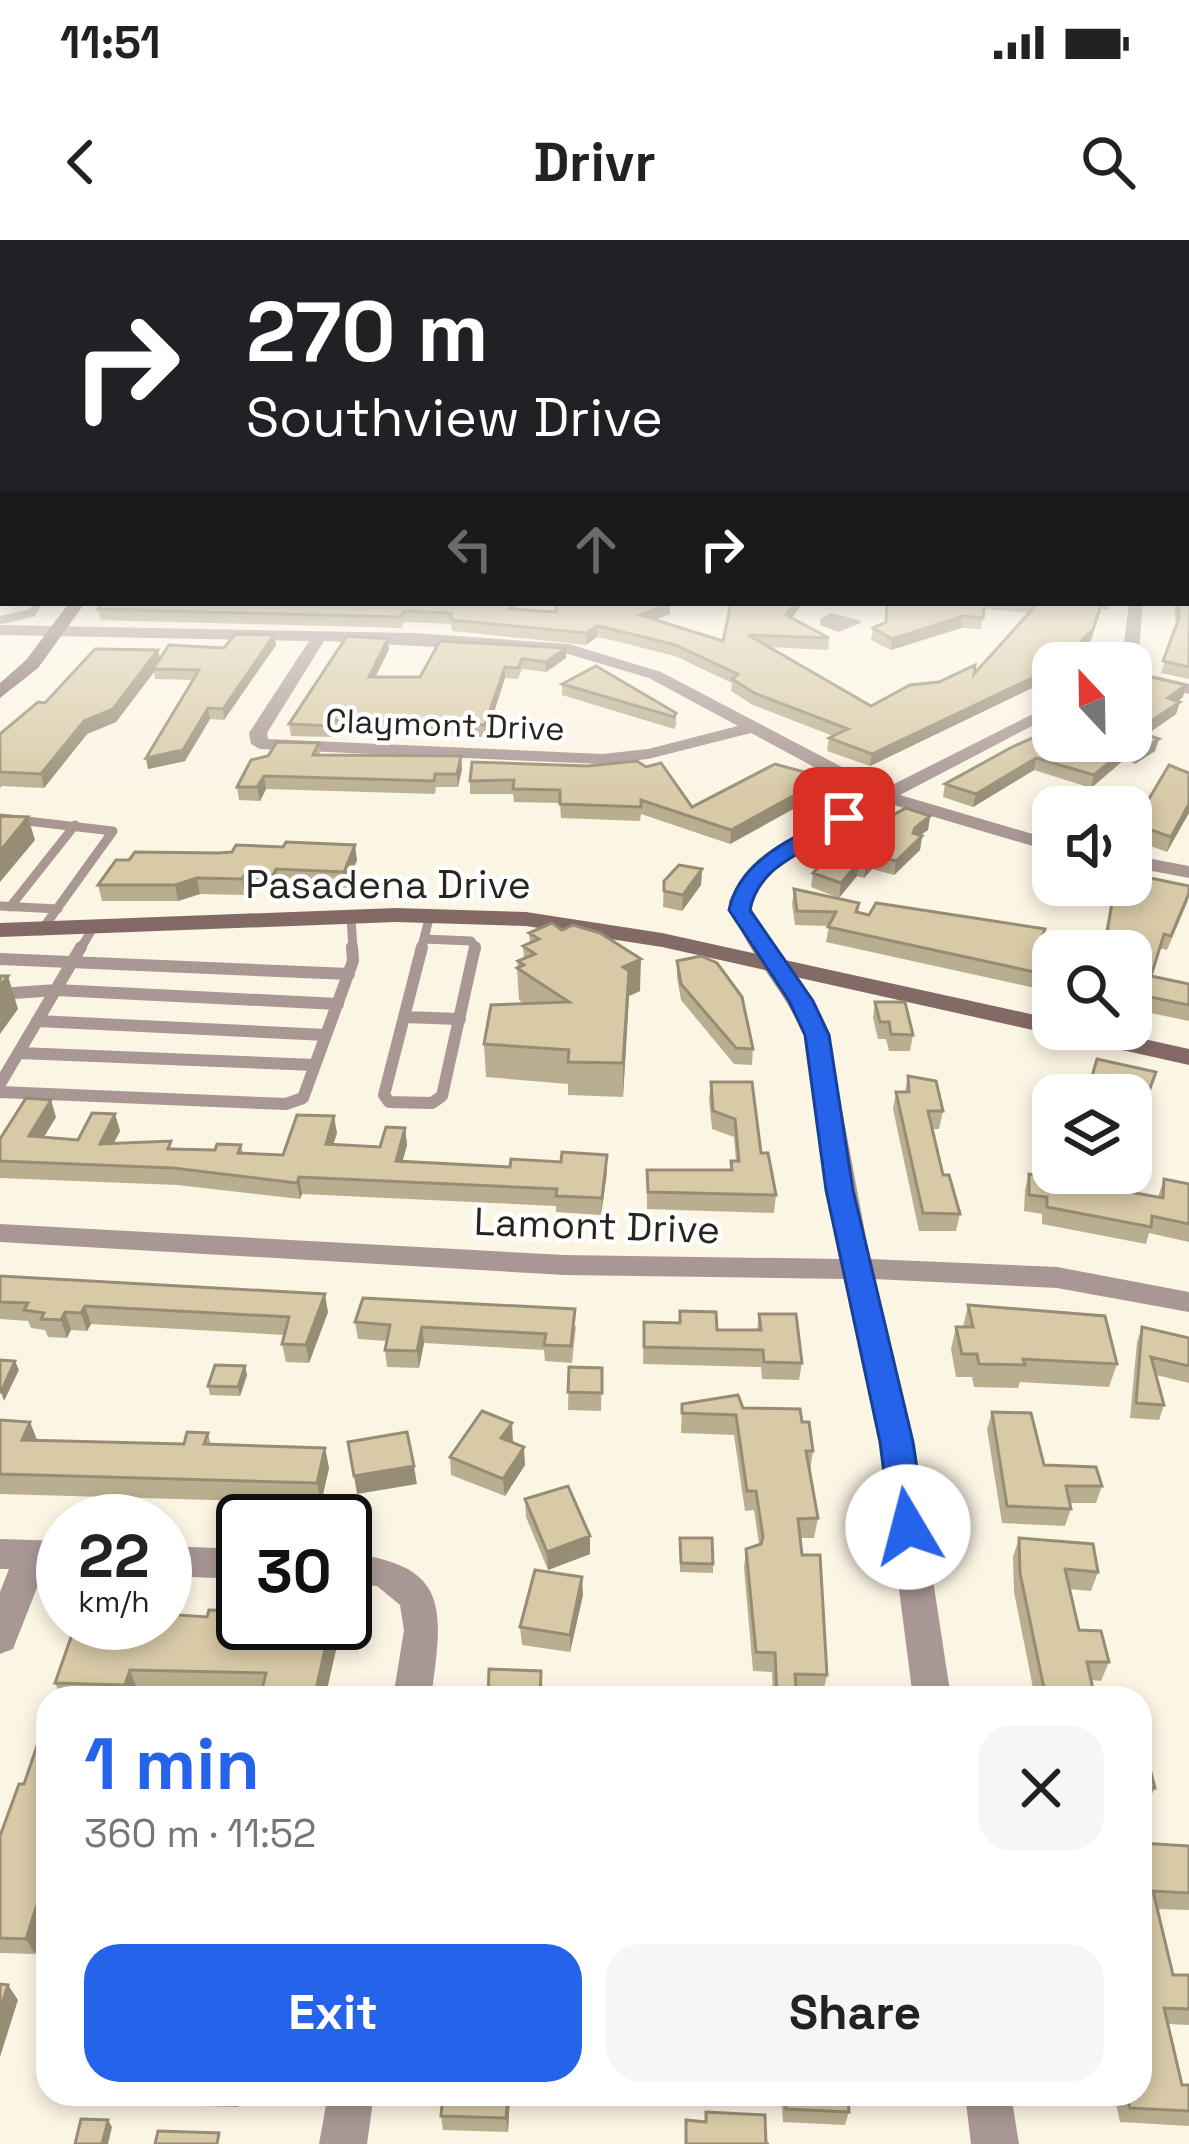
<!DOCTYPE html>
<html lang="en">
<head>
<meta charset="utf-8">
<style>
	:root { --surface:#fff; --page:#f6f6f6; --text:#222; --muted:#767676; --accent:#2563eb }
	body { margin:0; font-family:"Space Grotesk",sans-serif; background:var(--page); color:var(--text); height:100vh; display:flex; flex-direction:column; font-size:45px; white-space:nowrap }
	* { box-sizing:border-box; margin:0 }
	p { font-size:39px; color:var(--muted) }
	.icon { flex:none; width:66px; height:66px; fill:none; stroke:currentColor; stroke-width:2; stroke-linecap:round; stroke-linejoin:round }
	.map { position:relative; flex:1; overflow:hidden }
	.sheet { position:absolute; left:36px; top:1446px; width:1116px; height:420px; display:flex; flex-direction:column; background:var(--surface); border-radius:36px; box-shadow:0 6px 18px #0003 }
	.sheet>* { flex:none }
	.top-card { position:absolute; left:0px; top:0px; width:1191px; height:366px; box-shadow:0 6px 18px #0003; background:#202124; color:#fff; overflow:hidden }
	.needle { width:78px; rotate:338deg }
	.buttons { position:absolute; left:1032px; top:402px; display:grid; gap:24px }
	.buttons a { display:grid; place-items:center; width:120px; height:120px; border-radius:24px; background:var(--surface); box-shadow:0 6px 18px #0003; font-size:60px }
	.speed { position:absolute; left:36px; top:1254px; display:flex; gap:24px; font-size:60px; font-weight:700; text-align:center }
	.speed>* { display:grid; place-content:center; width:156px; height:156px; border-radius:50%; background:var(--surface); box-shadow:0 6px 18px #0003; line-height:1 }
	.speed small { font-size:30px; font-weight:400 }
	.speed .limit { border:6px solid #111; border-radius:18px; background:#fff; color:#111 }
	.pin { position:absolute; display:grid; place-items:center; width:102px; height:102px; color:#fff; margin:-51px; border-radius:24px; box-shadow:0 6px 18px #0006 }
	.me { position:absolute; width:132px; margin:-66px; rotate:352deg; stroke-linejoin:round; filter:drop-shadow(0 0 9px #0008) }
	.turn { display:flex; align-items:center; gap:42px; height:252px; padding:0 48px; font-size:54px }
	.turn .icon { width:156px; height:156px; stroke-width:2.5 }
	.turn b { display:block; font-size:84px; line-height:102px }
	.lanes { display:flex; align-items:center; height:114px; padding:0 48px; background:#0003; justify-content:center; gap:60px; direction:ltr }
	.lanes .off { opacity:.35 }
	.round { display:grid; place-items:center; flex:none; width:126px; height:126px; border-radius:36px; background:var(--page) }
	.headline { display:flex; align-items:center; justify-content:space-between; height:204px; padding:0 48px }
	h1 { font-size:72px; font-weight:700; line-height:90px; color:var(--accent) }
	.button { display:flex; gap:24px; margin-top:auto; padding:24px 48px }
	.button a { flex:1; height:138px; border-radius:36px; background:var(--accent); color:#fff; font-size:48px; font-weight:700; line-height:138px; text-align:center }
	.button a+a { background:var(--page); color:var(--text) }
	.status { display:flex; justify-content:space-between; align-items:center; height:84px; padding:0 60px; background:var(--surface); direction:ltr }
	.status svg { height:33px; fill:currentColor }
	header { display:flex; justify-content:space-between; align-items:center; height:156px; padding:0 48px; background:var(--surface); font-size:54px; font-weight:700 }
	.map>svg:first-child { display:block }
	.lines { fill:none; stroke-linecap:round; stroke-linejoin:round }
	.lane-far2 { stroke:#a99794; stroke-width:8 }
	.lane-far1 { stroke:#a99794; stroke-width:9 }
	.lane { stroke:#a99794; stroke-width:12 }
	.street { fill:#a99794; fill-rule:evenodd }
	.secondary { fill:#846a66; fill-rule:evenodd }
	.wall { fill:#baae90 }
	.shaded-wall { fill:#978d75 }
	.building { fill:#d8caa7; stroke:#978d75; stroke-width:3 }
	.route { fill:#2563eb; stroke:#184099; stroke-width:3 }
	.labels { text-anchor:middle; stroke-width:9; stroke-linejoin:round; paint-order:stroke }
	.far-street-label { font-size:33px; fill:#28251f; stroke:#fff }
	.street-label { font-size:39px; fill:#28251f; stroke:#fff }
</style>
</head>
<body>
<div class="status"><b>11:51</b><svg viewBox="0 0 49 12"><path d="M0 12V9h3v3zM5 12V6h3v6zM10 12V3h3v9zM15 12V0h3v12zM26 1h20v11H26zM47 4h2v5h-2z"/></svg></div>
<header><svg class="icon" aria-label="back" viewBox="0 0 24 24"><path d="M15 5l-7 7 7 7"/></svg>Drivr<svg class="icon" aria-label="search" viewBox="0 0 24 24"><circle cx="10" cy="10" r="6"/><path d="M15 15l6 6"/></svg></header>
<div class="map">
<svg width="1189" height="1904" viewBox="0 0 1189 1904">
	<rect width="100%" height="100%" fill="#fbf5e4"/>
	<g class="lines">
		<path class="lane-far2" d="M0,380L32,373L38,363"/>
		<path class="lane-far1" d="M0,578L113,591L41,691
			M0,666L58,669
			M10,667L75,585
			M351,677L353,710
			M424,699L471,701L476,710
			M80,710L91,691
			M421,710L430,675"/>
		<path class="lane" d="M422,707L384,855L389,862L432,863L442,856L475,707
			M0,719L349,734
			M0,754L56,750L338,764
			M404,777L460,779
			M37,781L326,795
			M19,813L315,825
			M0,844L81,707
			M0,852L286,864L303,858L353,721L352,707"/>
		<path class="street" d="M1129,363H1143L1139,410L1131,423H1115L1123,410Z
			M831,373L859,380L861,383L838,392L820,385V379Z
			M0,385L415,393L569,404L661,432L884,549L1053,464V475L900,555L1053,600V612L887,563C840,589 773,612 749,661C766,711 806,747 828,795L870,1019L1057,1027L1189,1052V1072L1057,1048L874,1039L912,1202L951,1458H913L880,1202L845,1039L564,1035L0,1002V984L564,1015L841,1019L804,795C783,747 744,711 729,661C756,607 819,585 870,557L751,493L648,519L602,524L260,509L251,504L249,493L309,401L0,395ZM324,401L568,414L649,438L738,486L648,509L602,514L268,499L267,493Z
			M1131,430L1189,444V454L1131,440Z
			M1131,615L1189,626V638L1131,627Z
			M0,1299L63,1301V1331L44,1330L13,1409L0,1414V1352L9,1329H0Z
			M165,1306L243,1309V1339L165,1336Z
			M345,1313C452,1324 443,1369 431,1458H393L404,1390L400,1365L377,1346L345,1343Z
			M328,1854H374L367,1904H319Z
			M965,1854H1011L1019,1904H971Z"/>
		<path class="secondary" d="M69,363H85L38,428L0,458V443L26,420Z
			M396,668L526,672L662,693L1053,779V789H1099L1189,809V825L662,707L526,686L396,682L0,697V683Z"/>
	</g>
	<path class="wall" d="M1189,295V439L1161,433L1176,386L1174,363H1188Z
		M519,363L516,370L670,374L655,380L723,401L731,363H803L792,378L829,398L828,410L769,407L871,466L939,442L974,434L1029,373L984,369L981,389L961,388L891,410L871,400L873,388L885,382L886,363H1110L1109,370L1101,369L1091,400L1069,423H1053V438L870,526L827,511L829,498L833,496L753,465L731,451L732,443L675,416L607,399L597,397L586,405L452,391L451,384L405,382L401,388L101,380L98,369Z
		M274,395L276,405L224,480L210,479L185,521L148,529L146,518L193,440L155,439L154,432L116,482L87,494L44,548L2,546L0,548V494L45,463L160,418L224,408Z
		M440,401L566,418L546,432L522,429L518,439L505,438L486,497L334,491L331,497L291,496L289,484L389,409L375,437H420Z
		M562,444L676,473V485L674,489L562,455Z
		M1131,451L1183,457L1178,461L1180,462L1176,474L1146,495L1155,511L1135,524L1125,519L1091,548L1034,530L973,567L943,557L945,544L1053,501Z
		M319,503L320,515L461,516L462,529L458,547H436L435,554L266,549L260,561L239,560L237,547Z
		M472,522L692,567L824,552L730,604L641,574L640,581L561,578L560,563L514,562L513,554H470V541Z
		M1187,574L1167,612L1131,599L1134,584Z
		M930,576L928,590L920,595L922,596L920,610L894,635L872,629L864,638L857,636L839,658L811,647L813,633Z
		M357,620L346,648L278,645L276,650L248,649L245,655L200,654L178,661H102L98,645Z
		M702,629L701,645L682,671L663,667L664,641Z
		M1114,645H1131L1188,661L1167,710L1159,708L1151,736L1189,744V781L1131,769V711L1103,704Z
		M794,649L859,663L858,673L1041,705L1053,711V752L826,702L829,686L795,685L792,664Z
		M529,693L640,751L629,756L623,857L568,855V844L486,837L484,804L524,764L519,760L517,728L518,721L524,718L523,706L530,703Z
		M677,721L753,809L752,825L734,824L681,760L677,737Z
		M875,762L913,795L910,811H889L886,799H878L873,778Z
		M1097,819L1151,847L1133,895H1131V855H1098L1088,851Z
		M908,836L943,871L939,889H932L943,935L960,974L956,991H919L893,869L896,852H905Z
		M711,842L761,913L776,955L774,973L647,969V930H730L731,921H736L734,897L712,889L709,859Z
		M115,874L120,891L113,904L215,910L241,905L243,913L283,915L337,893L333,904L380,907L405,888L407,905L402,922L607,932L601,975L556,972V966L302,954L300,959L177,945L0,938V899L56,877L44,897L78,900Z
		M1029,934L1158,957L1164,939L1189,944V1002L1149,993L1146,1004L1042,984V974L1024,971L1025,950Z
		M0,1036L328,1072L309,1123L286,1122L282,1104L285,1095L91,1084L87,1091L71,1090L67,1098L48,1097L45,1090L31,1088L28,1081L0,1079Z
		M968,1065L1117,1124L1109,1147L1020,1142L1018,1148L974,1147L972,1137H956L951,1109L956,1087H963Z
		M759,1074L802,1123L799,1140L762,1139L761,1127L643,1124L644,1082L717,1090H757Z
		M355,1082L576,1086L572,1123L545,1121L544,1110L424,1103L419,1128L387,1127L385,1110L387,1101L358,1099Z
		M1142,1087L1189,1098V1143L1156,1135L1164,1165L1159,1180L1130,1178L1137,1102Z
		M245,1126L247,1135L240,1156L210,1155L208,1146Z
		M569,1127L602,1128L601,1171L568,1170Z
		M682,1164L743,1168L802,1182L813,1211L810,1231L818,1278L814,1298H800L827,1435L823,1453H796L773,1456L772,1432L753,1431L744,1328L746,1309L759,1304L754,1270L745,1271L734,1195L681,1193Z
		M992,1172L1044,1225L1102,1246L1096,1263H1070L1071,1269L1065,1286L1002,1283L987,1189Z
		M0,1180L37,1201L184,1204L208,1193L211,1205L325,1208L329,1228L321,1263L0,1254Z
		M512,1183V1202L525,1225L505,1256L451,1235L450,1217Z
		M525,1259L590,1314L548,1330L526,1277Z
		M680,1298L713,1324V1333L680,1332Z
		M1019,1298L1098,1332L1091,1351L1069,1349L1079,1390L1109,1422L1101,1441L1091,1440L1095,1458H1035L1014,1352L1013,1317Z
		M583,1355L570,1412L522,1405L520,1387Z
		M243,1383H334L338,1401L325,1458H260V1456L139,1454L137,1458H62L55,1443Z
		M1140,1490L1155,1548L1146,1566L1140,1565Z
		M48,1500V1674L35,1714L0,1713V1596L24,1544Z
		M1140,1603L1189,1606V1670L1157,1669L1173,1735H1189V1785L1168,1784L1182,1845H1189V1886L1120,1882L1114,1854H1140Z
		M128,1854H241L238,1867L134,1864Z
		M510,1854L508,1892L443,1890L441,1876Z
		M781,1854H848L849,1872L845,1885L783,1882Z"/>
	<path class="shaded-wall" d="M3,336V363L0,364V337Z
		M670,363V374L639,386L640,375Z
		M795,363H803L785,386L786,375Z
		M1103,363L1091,400L1069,423H1060Z
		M963,376L961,388L891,410L892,399Z
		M597,386V397L586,405V393Z
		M274,395L276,405L224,480L223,469Z
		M388,399L389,409L370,448L369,437Z
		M566,408V418L546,432V422Z
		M158,410L161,422L153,429L154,432L116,482L87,494L44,548L41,534L84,481Z
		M505,427V438L486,497L485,485Z
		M1053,428V438L870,526L872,514Z
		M1186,445L1183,457L1165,470L1168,458Z
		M1180,462L1176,474L1133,504L1136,491Z
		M208,468L210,479L185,521L148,529L146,518Z
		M1159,499L1155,511L1135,524L1138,512Z
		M1128,507L1125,519L1091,548L1094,535Z
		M461,516L462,529L458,547L457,534Z
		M1036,518L1034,530L973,567L976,554Z
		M264,536L266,549L260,561L257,547Z
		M826,538L824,552L730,604L731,590Z
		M1189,564V573L1167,612L1171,597Z
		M930,576L928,590L912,601L911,606L915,588Z
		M28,577L35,600L0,642V611Z
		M922,596L920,610L894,635L896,621Z
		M355,605L357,620L346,648L344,632Z
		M874,615L872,629L864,638L866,624Z
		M859,622L857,636L839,658L841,643Z
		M276,629L278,645L276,650L273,635Z
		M702,629L701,645L682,671L683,655Z
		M245,634L248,649L245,655L242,639Z
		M197,638L200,654L178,661L175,645Z
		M641,719L640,751L629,756L623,857V727Z
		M8,736L18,769L0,794V747Z
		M51,860L56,877L34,913L29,896Z
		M115,874L120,891L105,921L100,904Z
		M334,876L337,893L328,921L326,904Z
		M405,888L407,905L398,938L396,921Z
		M607,915V932L601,975L602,958Z
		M299,937L302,954L300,959L297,943Z
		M325,1054L328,1072L309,1123L306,1105Z
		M85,1066L91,1084L87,1091L81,1073Z
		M65,1072L71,1090L67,1098L61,1080Z
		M422,1087L424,1103L419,1128L417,1111Z
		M15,1121L19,1130L4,1161L1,1152Z
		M245,1126L247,1135L240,1156L238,1147Z
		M30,1182L38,1202L22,1200Z
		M512,1183L513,1201L502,1216L501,1198Z
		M524,1207L525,1225L505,1256L503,1239Z
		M325,1208L329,1228L321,1263L317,1243Z
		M414,1226L417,1244L357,1254L354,1236Z
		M590,1296V1314L548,1330L547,1312Z
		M582,1337L583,1355L570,1412V1395Z
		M331,1383H334L338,1401L325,1458H314Z
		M130,1430L139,1454L137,1458H130L125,1445Z
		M48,1630V1674L35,1714L26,1699Z
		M8,1745L18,1760L0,1817V1770Z
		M232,1854H241L238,1867Z
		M508,1854H510L508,1892L506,1878Z
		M108,1880L112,1887L108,1904H102Z"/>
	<path class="building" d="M1188,295H1189V427L1163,421L1179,378L1178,363H1188Z
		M0,308H3V336L0,337Z
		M103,363H513L510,369L556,372V363H670L640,375L723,401L731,363H795L786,375L829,398L748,395L871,466L910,445L939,442L975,425L974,434L1038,363H1037H1102L1093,389L1060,423H1053V428L872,514L829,498L848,489L754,453L732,439L738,434L675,405L607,388L597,386L586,393L451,380V373L404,371L400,377L98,369Z
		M887,363H985L983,378L963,376L892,399L873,388L886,382Z
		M235,394L274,395L223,469L208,468L183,510L146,518L199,430L153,429L169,405L224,408Z
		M347,396L388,399L369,437H420L440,401L566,408L546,422L522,419L518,428L505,427L485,485L333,480L329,486L289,484Z
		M95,409L158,410L113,469L84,481L41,534L0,532V494L38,462L45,463Z
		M596,426L676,473L674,477L562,444Z
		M1151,437L1186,445L1168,458L1180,462L1136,491L1159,499L1138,512L1128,507L1094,535L1036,518L976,554L945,544L1012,507L1053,489V501H1131V451Z
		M277,502L319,503L313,515L461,516L457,534H435L434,541L264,536L257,547H237L251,520L268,516Z
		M637,521L646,527L661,523L692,567L775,524L826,538L731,590L641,560V567L560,564V550L513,549L514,540L470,541L472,522L588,526Z
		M1169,525L1189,533V564L1171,597L1134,584Z
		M906,568L930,576L915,588L913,593L922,596L896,621L874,615L866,624L859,622L841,643L813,633L842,603Z
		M0,576L28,577L0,611Z
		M286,602L355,605L344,632L276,629L273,635L245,634L242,639L197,638L175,645H98L116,620H129L135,612L218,613L232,612L236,605L283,607Z
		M679,625L702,629L683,655L664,651V641Z
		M1131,634L1189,646V653L1171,696L1164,694L1151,736L1189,744V765L1131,753V711H1081L1085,700L1105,705L1115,645H1131Z
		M794,649L859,663L856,672L869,675L876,663L1045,689L1039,705L1069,711H1053V736L828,687L836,672L797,671Z
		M552,683L562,690L573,685L600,693L641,719L623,727L629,731L623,823L568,822L569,810L484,804L491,765L569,762L517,728L524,725L518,721L535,714L523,706L539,699L529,693Z
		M701,716L717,723L742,757L753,809L736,808L681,744L677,721Z
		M0,736H8L0,747Z
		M875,762H905L913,795L891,794L889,782H880Z
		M1097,819L1156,832L1138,881L1131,879V855H1117L1119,847L1092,836Z
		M908,836L936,841L943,871H928L943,935H949L960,974L923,973L896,852H909Z
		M711,842H752L761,913H768L776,955L648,952L647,930H732L731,921H739L735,879L713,871Z
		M26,858L51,860L29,896L78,900L92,873L115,874L100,904L171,901L168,909L215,910L217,904L241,905L238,913L283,915L297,875L334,876L326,904L380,907L386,887L405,888L396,921L510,927L511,919L561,922L562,912L607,915L602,958L556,956L557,949L299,937L297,943L173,928L0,921V899Z
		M1029,934L1163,958L1164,939L1189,944V984L1152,976L1151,987L1047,967V957L1029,955Z
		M0,1036L325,1054L306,1105L282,1104L289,1077L85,1066L81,1073L65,1072L61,1080L41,1079L44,1073L24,1070L28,1063L0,1062Z
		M363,1058L575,1069L571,1106L544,1105L546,1094L422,1087L417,1111L385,1110L390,1085L355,1082Z
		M968,1065L1105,1076L1117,1124L1023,1119L1025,1125L979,1124L977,1114H962L956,1087H973Z
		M680,1071L716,1072L717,1090H761L759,1074H796L802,1123L764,1122L763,1110L644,1107V1082L680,1083Z
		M1142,1087L1189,1098V1126L1151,1117L1164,1165L1136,1163Z
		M0,1120L15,1121L1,1152H0Z
		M215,1125L245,1126L238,1147L208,1146Z
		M569,1127L602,1128V1153L568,1152Z
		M738,1155L743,1168L800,1169L802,1182H809L813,1211H806L818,1278L798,1279L802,1315H820L827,1435L795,1434L797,1458H729V1454L777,1456L775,1413L756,1412L746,1309L761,1304L763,1297L756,1251H747L736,1175L682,1173V1164Z
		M482,1171L512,1183L501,1198L524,1207L503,1239L450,1217Z
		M992,1172L1031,1173L1044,1225L1096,1227L1102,1246H1066L1071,1269L1007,1266Z
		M0,1180L30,1182L22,1200L184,1204L187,1192L208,1193L204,1204L325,1208L317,1243L0,1234Z
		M407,1192L414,1226L354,1236L348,1202Z
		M568,1246L590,1296L547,1312L525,1259Z
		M680,1298H712L713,1324L681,1323Z
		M1019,1298L1093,1304L1098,1332L1065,1329L1079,1390L1101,1391L1109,1422H1087L1095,1458H1046L1020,1333Z
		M535,1330L582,1337L570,1395L520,1387Z
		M209,1370L243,1371V1383H331L314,1458H260L266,1433L130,1430L125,1445L55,1443L76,1383H165V1374L207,1377Z
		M489,1429L541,1431L540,1458H488Z
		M1140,1490L1155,1548L1140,1547Z
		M39,1500H48V1630L26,1699L0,1698V1596L19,1544H24Z
		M1140,1603L1189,1606V1653L1153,1651L1173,1735H1189V1769L1164,1768L1182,1845H1189V1871L1130,1868L1127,1854H1140Z
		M0,1744L8,1745L0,1770Z
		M443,1854H508L506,1878L441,1876Z
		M785,1854H848L849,1872L786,1869Z
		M706,1872L765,1875L766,1904H769H686V1880L706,1882Z
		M81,1879L108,1880L102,1904H75Z
		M158,1891L219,1893L217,1904H155Z"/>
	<linearGradient id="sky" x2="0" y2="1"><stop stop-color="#7fabd5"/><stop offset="0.52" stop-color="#fdfaf3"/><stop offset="1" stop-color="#fdfaf3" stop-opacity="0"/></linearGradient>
	<rect width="1189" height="562" fill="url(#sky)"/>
	<path class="route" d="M837,574L853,578C818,611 760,618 750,670L813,761L829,795L853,950L913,1202L926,1287L921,1297H896L891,1287L880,1202L826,950L805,795L789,761L729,670C740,618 794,599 837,574Z"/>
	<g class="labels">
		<g class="far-street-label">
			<text transform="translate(445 484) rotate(2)" y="12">Claymont Drive</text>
		</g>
		<g class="street-label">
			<text x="388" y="658">Pasadena Drive</text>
			<text transform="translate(597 985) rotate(2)" y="14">Lamont Drive</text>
		</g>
	</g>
</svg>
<div class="buttons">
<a><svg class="needle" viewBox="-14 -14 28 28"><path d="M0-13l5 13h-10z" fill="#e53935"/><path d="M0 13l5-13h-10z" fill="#767676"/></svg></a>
<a><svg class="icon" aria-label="sound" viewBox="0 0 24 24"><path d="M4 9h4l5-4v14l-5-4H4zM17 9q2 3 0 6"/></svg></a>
<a><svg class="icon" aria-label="search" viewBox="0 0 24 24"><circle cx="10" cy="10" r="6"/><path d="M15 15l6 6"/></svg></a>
<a><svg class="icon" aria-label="layers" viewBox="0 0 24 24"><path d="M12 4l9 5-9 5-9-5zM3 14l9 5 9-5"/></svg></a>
</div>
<div class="speed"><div>22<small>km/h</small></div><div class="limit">30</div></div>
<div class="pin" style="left:844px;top:578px;background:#d93025"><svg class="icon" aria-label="arrive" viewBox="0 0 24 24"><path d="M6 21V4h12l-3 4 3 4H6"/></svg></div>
<svg class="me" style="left:908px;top:1287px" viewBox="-20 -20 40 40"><circle r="19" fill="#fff"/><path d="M0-13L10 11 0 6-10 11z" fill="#2563eb"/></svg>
<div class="top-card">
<div class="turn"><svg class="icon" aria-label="right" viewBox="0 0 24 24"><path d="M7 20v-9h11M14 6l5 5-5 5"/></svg><div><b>270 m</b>Southview Drive</div></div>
<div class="lanes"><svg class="icon off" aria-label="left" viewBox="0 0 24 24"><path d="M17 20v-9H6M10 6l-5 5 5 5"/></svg><svg class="icon off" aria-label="ahead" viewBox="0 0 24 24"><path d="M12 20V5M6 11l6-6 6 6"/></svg><svg class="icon" aria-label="right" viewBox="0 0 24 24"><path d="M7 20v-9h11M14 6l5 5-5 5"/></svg></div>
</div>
<section class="sheet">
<div class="headline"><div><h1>1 min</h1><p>360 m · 11:52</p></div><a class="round"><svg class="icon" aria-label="close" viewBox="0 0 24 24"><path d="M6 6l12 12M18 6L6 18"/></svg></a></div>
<div class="button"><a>Exit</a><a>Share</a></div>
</section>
</div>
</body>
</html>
